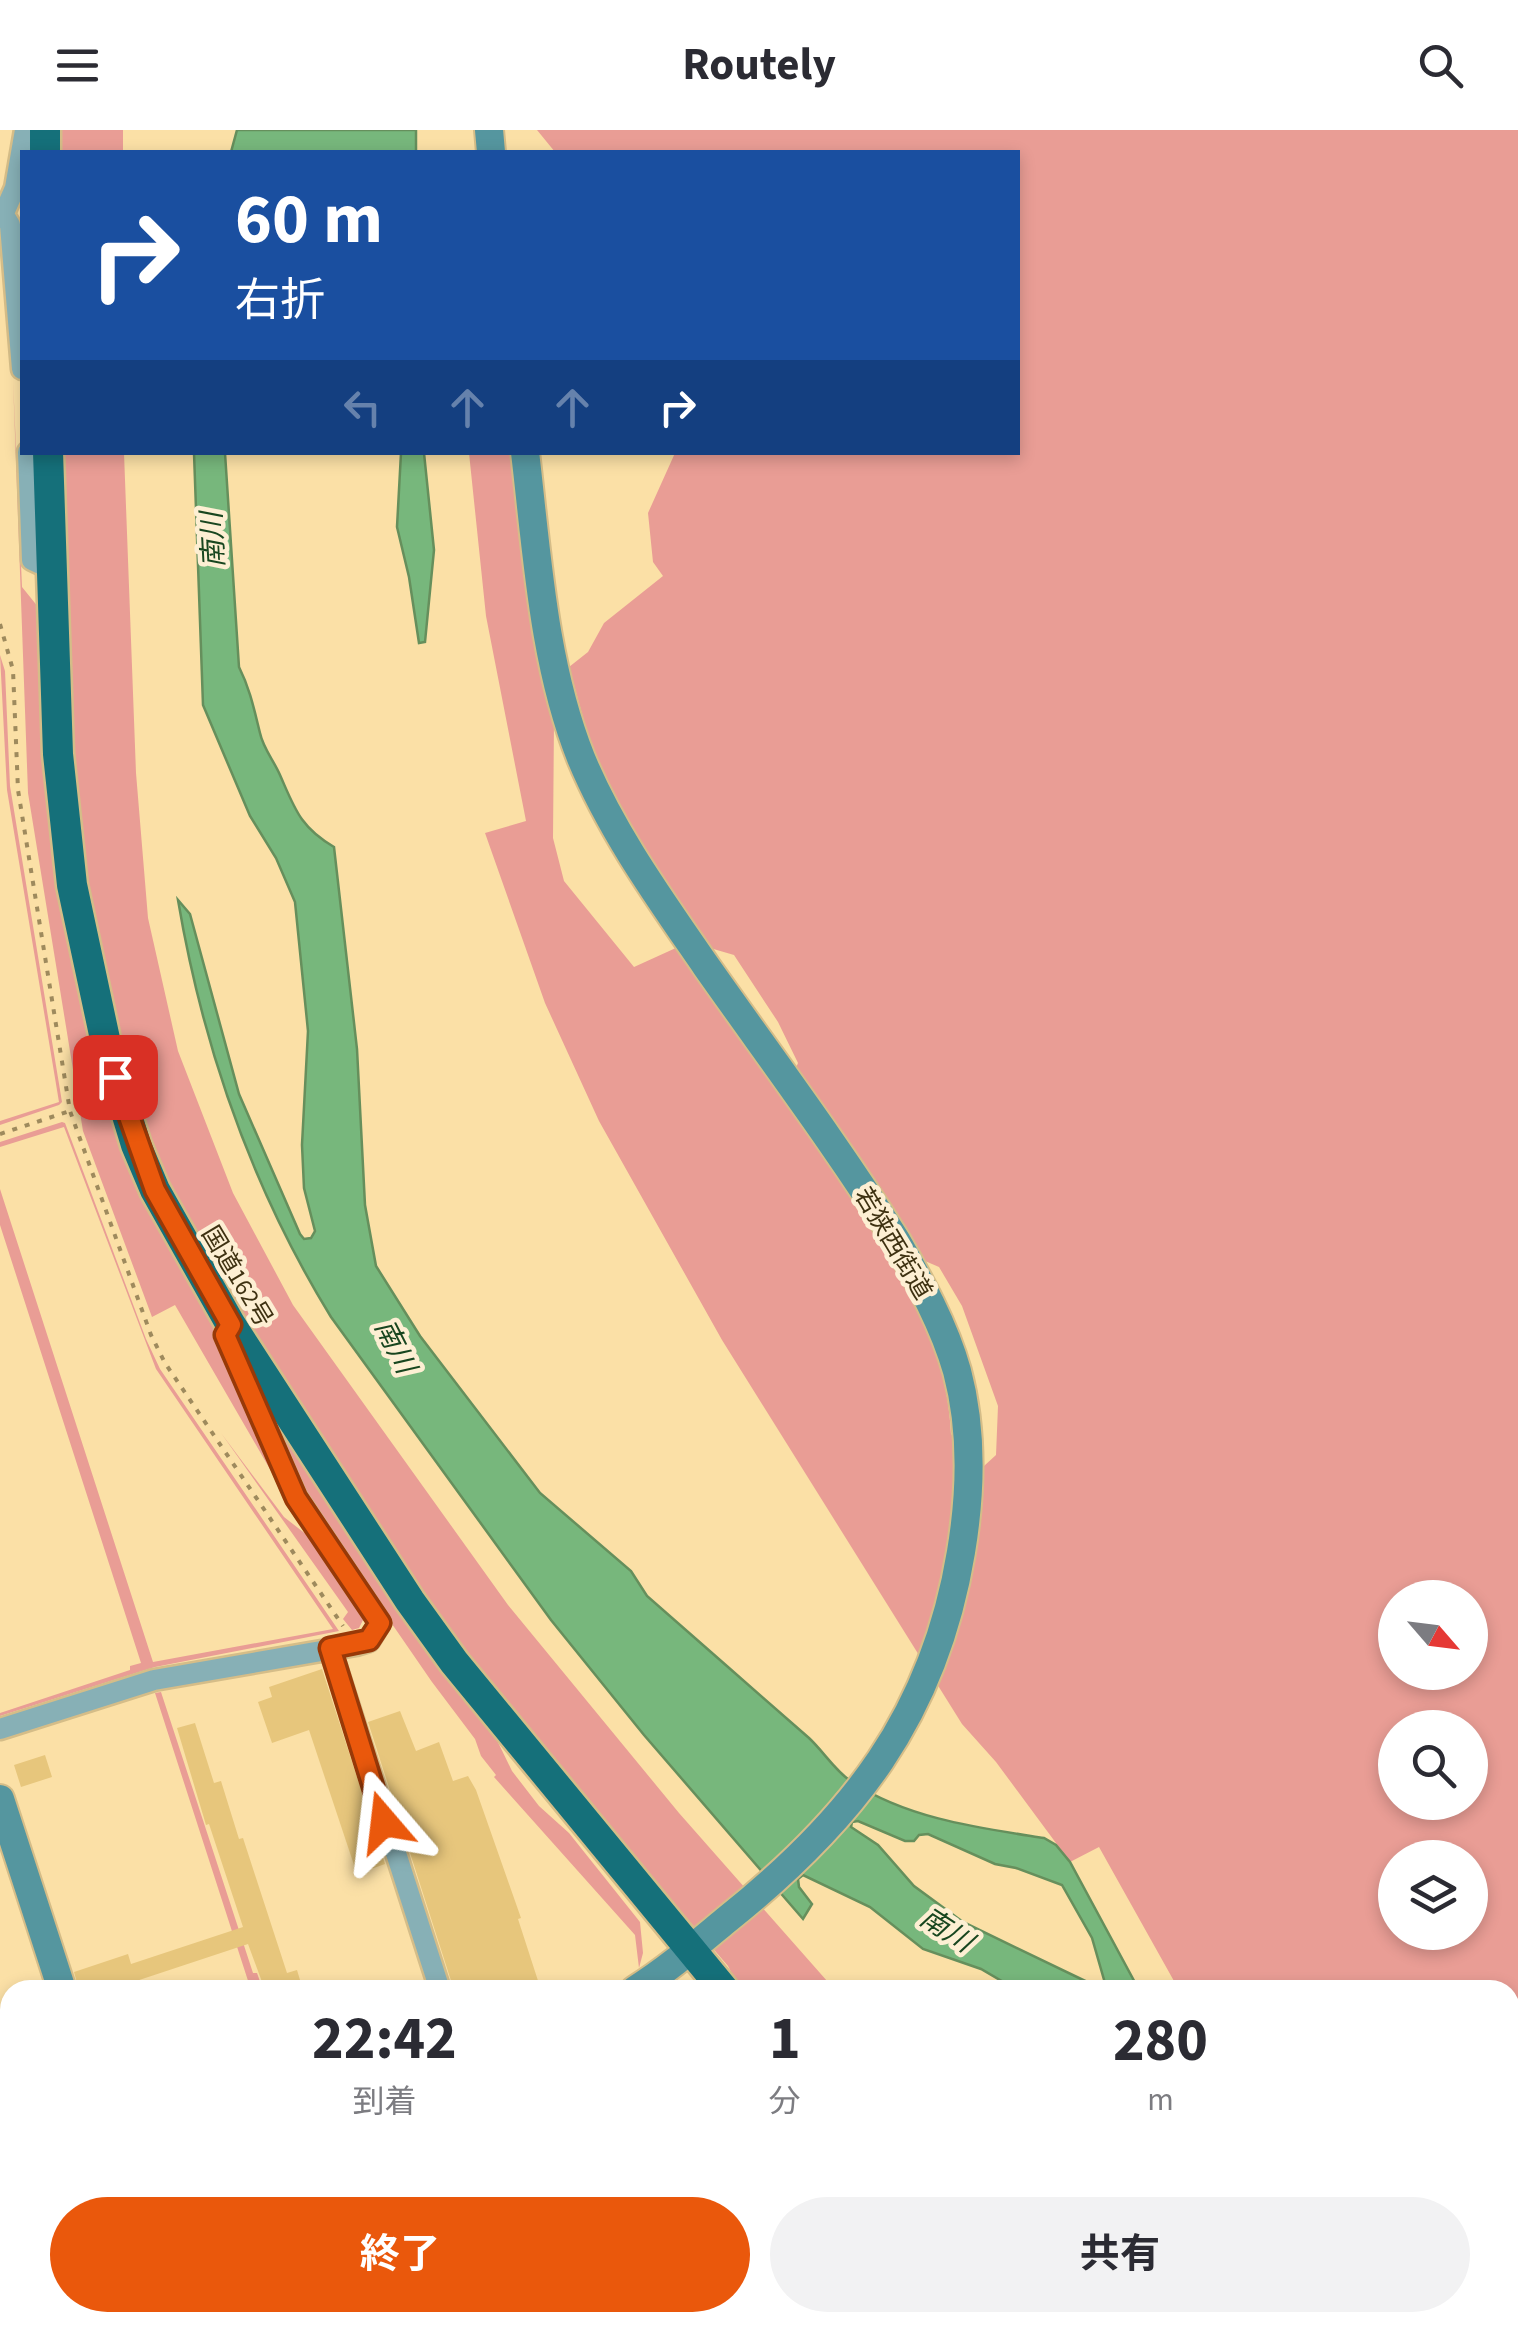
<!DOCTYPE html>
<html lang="ja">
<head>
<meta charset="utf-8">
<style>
	:root { --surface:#fff; --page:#f2f2f3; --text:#2b2b33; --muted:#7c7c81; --accent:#ea580c }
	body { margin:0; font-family:"Source Sans 3","Noto Sans JP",sans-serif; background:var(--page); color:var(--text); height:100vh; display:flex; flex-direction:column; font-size:38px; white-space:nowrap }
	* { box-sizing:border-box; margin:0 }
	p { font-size:32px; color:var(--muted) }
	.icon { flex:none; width:55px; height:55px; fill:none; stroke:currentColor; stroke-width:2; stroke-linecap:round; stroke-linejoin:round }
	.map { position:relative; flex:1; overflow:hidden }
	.side { position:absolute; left:0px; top:1850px; width:1520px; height:352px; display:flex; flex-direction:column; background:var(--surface); border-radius:30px 30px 0 0; box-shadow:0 5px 15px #0003 }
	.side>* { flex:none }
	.top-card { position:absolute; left:20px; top:20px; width:1000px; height:305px; border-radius:0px; box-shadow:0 5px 15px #0003; background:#1a4fa0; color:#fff; overflow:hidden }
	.needle { width:65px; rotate:118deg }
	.fabs { position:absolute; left:1378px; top:1450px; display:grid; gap:20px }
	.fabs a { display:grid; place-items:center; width:110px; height:110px; border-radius:50%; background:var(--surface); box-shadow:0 5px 15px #0003; font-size:50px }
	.pin { position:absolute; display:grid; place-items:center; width:85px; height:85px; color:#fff; margin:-42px; border-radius:20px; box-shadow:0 5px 15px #0006 }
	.me { position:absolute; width:110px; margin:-55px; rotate:343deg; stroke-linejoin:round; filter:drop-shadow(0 0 8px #0008) }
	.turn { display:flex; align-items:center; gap:35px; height:210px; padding:0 50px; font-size:45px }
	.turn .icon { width:130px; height:130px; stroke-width:2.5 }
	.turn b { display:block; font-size:70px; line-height:85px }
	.lanes { display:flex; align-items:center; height:95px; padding:0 50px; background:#0003; justify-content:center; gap:50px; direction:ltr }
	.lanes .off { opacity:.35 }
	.eta { display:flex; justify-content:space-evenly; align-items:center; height:170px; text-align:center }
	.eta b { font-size:60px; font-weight:700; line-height:70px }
	.cta { display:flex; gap:20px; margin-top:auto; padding:20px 50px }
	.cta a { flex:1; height:115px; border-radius:60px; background:var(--accent); color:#fff; font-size:40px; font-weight:700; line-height:115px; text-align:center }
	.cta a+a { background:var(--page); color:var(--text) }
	header { display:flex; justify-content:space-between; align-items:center; height:130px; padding:0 50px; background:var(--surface); font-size:45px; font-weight:700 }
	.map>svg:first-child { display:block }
	.green { fill:#e99d95; fill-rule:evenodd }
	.water { fill:#77b77c; stroke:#668f5c; stroke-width:2.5 }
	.building { fill:#e7c67c }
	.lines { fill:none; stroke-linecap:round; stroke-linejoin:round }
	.street-casing { stroke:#d5bd88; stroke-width:25 }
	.secondary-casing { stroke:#d5bd88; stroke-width:32 }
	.highway-casing { stroke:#d5bd88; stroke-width:35 }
	.path { stroke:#9e8a5d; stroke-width:4; stroke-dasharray:5 8; stroke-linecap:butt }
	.street { stroke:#87b0b6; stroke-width:20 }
	.secondary { stroke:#55969f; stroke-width:28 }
	.highway { stroke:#15707a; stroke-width:30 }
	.route-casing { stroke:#983908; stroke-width:25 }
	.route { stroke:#ea580c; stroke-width:18 }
	.labels { text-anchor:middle; stroke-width:9; stroke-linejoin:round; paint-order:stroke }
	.street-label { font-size:25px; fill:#3e3111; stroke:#fdefd3 }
	.water-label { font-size:28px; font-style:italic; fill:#18461f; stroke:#fdefd3 }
</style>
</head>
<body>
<header><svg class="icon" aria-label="menu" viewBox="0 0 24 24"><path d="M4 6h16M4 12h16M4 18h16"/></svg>Routely<svg class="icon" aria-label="search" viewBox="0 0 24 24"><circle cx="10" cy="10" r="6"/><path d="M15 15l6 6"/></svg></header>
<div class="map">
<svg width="1518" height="2202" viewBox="0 0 1518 2202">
	<rect width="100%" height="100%" fill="#fbe0a6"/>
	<path class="green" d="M54,0H123V22H54Z
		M537,0H1518V2202H1374L1367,2193L1510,2192V1860H1179L1099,1717L1070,1732L996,1632L962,1594L722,1210L599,991L545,873L485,703L526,691L486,486L469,323H516L554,592L553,708L564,751L634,837L678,817C719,875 760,933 801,992C867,1085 946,1185 951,1304L984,1336L996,1325L998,1276L962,1176L939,1137L925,1131L795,940L798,933L778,892L734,825L710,818L635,707L592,620L569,537L588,522L604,493L663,446L653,432L648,383L675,323L1018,322V22H555ZM1395,1468H1470V1542H1395ZM1395,1598H1470V1672H1395ZM1395,1728H1470V1802H1395Z
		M13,249L22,457L43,483L66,779L225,1231L283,1356L282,1360L175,1175L152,1187L83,1001L28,663Z
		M58,323H124L136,643L148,788L178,921L233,1063L293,1175L508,1475L679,1683L835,1860H740L728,1836L684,1785L667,1772L463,1527L202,1131L130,969L72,682Z
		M0,525L5,541L10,656L62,972L59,975L0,995V991L59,972L7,660Z
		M62,992L65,993L146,1209L160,1239L339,1501L155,1537L0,1586V1583L130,1540V1536L141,1533L0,1095V1059L153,1532L333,1499L156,1239L64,997L0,1017V1012Z
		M243,1232L494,1604L512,1641L539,1676L569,1703L640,1792L643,1823L639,1838L635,1805L494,1647L496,1645L481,1626L475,1609L432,1552L299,1359Z
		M221,1303L284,1387L316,1412L365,1486L359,1498L352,1500L343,1489L348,1482Z
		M161,1562L253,1843H257L263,1860H251L155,1563Z"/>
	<path class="water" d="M237,0H416V22H231Z
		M194,323H225L239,537C250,559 254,579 260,603C263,618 274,631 280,645C295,679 300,697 334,717L357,919L365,1075L376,1136L420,1206L540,1363L631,1441L647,1466C701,1513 755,1561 809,1608C824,1622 836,1642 852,1652C908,1689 980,1698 1044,1708L1056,1715L1070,1732L1139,1860H1107L1092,1808L1062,1755L1016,1738L995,1734L928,1704L919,1705L914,1711H905L858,1691L852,1692L851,1697L878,1715L914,1756L963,1792L1104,1860H1017L981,1839L923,1819L870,1777L803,1745L798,1749L799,1757L812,1774L803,1789L644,1605L551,1490L331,1187C253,1060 203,918 178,770L190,784L239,964L300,1104L304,1109L311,1108L315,1101L304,1058L302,1015L308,901L295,772L276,728L250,686L203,575Z
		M401,323H424L434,420L425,512L419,513L409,447L397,397Z"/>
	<path class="building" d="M322,1539L385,1734L357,1744L309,1600L272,1613L258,1572L272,1567L269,1557Z
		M400,1581L416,1621L439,1612L453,1651L468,1646L476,1660L521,1788L518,1789L541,1860H454L368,1592Z
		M195,1593L214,1653L221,1651L239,1709L243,1708L287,1843L297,1840L303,1860H265L248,1814L109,1860H79L74,1842L128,1824L131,1834L243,1797L209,1694L206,1695L177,1598Z
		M45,1625L52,1647L21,1657L14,1635Z"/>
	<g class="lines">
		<defs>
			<path id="street" d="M0,78L10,95L22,239
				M4,83L15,58L25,0
				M28,322L32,430L51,439
				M330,1518L440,1860
				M0,1599L154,1550L356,1515L369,1511L380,1493L296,1367L225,1205L228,1201
				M549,2192L553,2202
				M803,2192L806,2202
				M917,2192L923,2202
				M956,2192L964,2202
				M0,2196L11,2192
				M700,2202L729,2192"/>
			<path id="secondary" d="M489,0L491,22
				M525,322C537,423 543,533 581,628C612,703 660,769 706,836C770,927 837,1016 896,1110C920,1152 944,1195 957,1241C973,1301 971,1362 961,1422C934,1586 852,1690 725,1791C696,1815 667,1840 635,1860
				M0,1669L62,1860
				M0,2118L10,2112
				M170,2192L173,2202"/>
			<path id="highway" d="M45,0V22
				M48,322L58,624L72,755L108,923L136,1015L155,1060L231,1195L410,1471L454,1532L724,1860
				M989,2192L995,2202"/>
		</defs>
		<use href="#street" class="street-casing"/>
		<use href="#secondary" class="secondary-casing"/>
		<use href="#highway" class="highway-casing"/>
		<path class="path" d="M0,494L13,540L18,660L70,981L151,1205L165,1233L343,1496
			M0,1004L70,981"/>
		<use href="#street" class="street"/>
		<use href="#secondary" class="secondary"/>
		<use href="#highway" class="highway"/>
	</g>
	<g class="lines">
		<defs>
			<path id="route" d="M115,947L155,1060L231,1195L225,1205L296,1368L380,1493L369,1510L330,1518L384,1692"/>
		</defs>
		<use href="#route" class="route-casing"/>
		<use href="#route" class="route"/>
	</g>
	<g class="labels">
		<g class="street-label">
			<text transform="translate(894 1113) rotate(59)" y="9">若狭西街道</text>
			<text transform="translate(238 1146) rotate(59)" y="9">国道162号</text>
		</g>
		<g class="water-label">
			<text transform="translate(212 410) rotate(-93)" y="10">南川</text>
			<text transform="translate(396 1216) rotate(63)" y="10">南川</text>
			<text transform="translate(947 1799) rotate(33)" y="10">南川</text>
		</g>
	</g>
</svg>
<div class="fabs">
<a><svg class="needle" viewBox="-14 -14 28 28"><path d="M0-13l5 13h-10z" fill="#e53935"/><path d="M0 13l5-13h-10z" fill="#7c7c81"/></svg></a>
<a><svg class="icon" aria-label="search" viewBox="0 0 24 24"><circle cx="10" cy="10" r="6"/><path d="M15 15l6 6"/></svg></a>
<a><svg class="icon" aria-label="layers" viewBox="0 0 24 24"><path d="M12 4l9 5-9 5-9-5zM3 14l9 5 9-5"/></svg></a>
</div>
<div class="pin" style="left:115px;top:947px;background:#d93025"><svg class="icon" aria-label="arrive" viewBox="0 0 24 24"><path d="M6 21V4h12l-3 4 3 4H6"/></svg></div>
<svg class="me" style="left:384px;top:1692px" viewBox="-20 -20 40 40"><path d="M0-17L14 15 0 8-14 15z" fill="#ea580c" stroke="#fff" stroke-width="4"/></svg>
<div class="top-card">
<div class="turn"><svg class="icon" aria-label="right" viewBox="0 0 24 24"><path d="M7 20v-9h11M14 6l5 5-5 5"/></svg><div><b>60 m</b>右折</div></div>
<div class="lanes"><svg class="icon off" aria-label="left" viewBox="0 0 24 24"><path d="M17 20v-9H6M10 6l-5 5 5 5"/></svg><svg class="icon off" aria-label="ahead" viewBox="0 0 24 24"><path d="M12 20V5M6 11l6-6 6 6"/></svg><svg class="icon off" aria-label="ahead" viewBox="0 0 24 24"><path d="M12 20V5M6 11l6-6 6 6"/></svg><svg class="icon" aria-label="right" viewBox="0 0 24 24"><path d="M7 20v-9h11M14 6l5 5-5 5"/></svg></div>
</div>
<section class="side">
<div class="eta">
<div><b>22:42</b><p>到着</p></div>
<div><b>1</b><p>分</p></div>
<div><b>280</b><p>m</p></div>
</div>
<div class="cta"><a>終了</a><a>共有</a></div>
</section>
</div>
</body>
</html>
